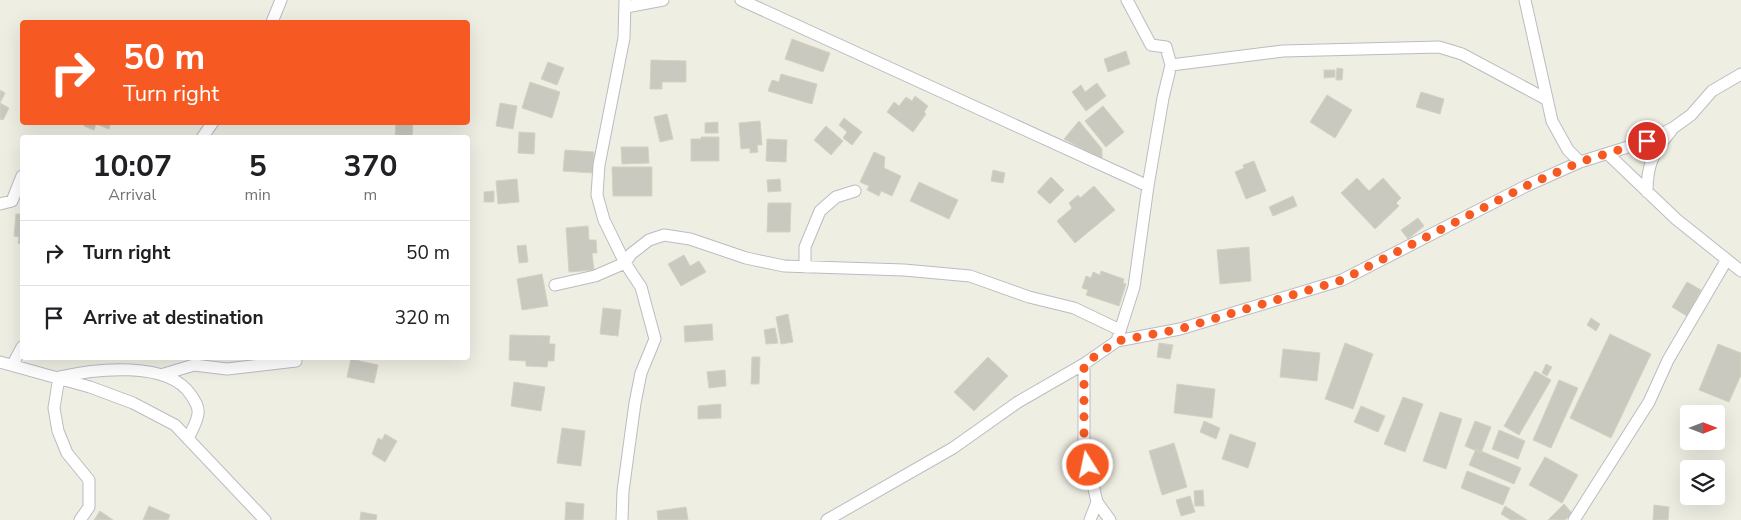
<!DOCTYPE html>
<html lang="en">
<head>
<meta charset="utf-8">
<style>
	:root { --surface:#fff; --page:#f2f2f2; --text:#202124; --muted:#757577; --line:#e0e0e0 }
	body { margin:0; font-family:"Nunito Sans",sans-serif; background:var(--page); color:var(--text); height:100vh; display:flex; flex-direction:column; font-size:19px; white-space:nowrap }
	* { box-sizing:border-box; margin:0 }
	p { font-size:16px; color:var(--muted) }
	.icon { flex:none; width:28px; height:28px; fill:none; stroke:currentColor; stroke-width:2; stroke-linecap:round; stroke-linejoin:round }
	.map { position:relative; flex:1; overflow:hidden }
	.side { position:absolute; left:20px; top:135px; width:450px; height:225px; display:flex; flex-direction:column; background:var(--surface); border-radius:5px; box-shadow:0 5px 20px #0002 }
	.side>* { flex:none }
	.hud { position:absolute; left:20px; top:20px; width:450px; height:105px; border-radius:5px; box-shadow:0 5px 20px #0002; background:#f65922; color:#fff; overflow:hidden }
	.needle { width:32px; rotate:90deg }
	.tools { position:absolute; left:1680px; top:405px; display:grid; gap:10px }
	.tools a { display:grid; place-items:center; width:45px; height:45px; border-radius:5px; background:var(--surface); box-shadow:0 5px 20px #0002; font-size:25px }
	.pin { position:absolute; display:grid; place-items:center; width:42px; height:42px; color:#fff; margin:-21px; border:2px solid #fff; border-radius:50%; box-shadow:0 1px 5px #0007 }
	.me { position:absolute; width:55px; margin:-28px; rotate:350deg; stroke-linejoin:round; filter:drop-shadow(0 0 4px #0008) }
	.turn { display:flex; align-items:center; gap:18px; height:105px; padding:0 20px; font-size:22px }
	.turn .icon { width:65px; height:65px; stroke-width:2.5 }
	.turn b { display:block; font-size:35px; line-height:42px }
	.eta { display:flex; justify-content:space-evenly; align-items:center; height:85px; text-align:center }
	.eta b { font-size:30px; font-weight:700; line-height:35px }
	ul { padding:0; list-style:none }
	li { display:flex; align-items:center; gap:15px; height:65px; padding:0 20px; border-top:1px solid var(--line) }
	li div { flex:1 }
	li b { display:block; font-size:19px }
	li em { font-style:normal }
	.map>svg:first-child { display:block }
	.building { fill:#cac9c0; stroke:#d4d2c0 }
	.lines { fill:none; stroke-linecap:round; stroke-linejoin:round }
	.minor-casing { stroke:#babcc3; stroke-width:13 }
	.minor { stroke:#fff; stroke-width:11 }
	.route { stroke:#f65922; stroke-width:9; stroke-dasharray:0 16.2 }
</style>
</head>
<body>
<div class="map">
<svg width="1741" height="520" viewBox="0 0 1741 520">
	<rect width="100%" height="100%" fill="#efeee3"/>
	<path class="building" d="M792,39L830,53L823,72L785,59Z
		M1126,51L1130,64L1108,72L1104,59Z
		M651,60L686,61V82H662V89H650Z
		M548,62L564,68L557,85L541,79Z
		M1337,68L1343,69L1342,80H1336Z
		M1324,70H1335V77L1324,78Z
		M781,74L817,84L812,104L768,91L772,80L779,82Z
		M530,82L560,92L552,118L522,108Z
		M1097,83L1106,96L1086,111L1072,92L1081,85L1085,92Z
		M0,90L5,93L0,103L9,108L3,120L0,119Z
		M1421,92L1444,99L1440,114L1416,107Z
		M1327,95L1352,110L1335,138L1310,122Z
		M915,96L928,106L924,112L926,114L913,132L887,112L894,102L899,106L906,97L912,101Z
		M500,103L517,106L513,129L496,126Z
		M1103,106L1124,132L1106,147L1085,121Z
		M667,114L673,139L660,142L654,117Z
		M844,118L862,132L852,145L843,138L847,132L839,125Z
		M760,121L762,145H757L758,152L750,153V148L741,149L739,123Z
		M1079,121L1102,149V159L1064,139Z
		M85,122H111L109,129L96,124L94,130L84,126Z
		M396,122L413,124L412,138H395Z
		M718,122V133H705V123Z
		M826,126L843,141L831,155L814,140Z
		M519,132L535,133L534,154L518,153Z
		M701,137H719V161H691V139H701Z
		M767,139L787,140L786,162L766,161Z
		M621,147H648L649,163L622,164Z
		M565,150L594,152L593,173L563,171Z
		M874,152L885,157L884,168L901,176L892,196L881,191L879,196L867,190L869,186L860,182Z
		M1254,161L1266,191L1246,199L1235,172L1244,168L1243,165Z
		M612,167H652V196H613Z
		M993,170L1005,173L1003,183L991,181Z
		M1051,177L1064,190L1050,204L1037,192Z
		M1357,178L1369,191L1383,178L1401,198L1396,203L1399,206L1375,229L1341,193Z
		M517,179L519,202L498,204L496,181Z
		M780,179L781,191L768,192L767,180Z
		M919,182L958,200L949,219L910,201Z
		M1094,186L1115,210L1075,243L1057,221L1072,208L1069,203L1078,195L1080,198Z
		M494,191V202H484V192Z
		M1293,196L1297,206L1273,216L1269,207Z
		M768,203H791L790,232H767Z
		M16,214H22V244L18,243L19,237L14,236Z
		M1418,218L1424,226L1408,239L1401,230Z
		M588,226L589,240H596L597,253H592L594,270L569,272L566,228Z
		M526,245L528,262L519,263L517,246Z
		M1249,247L1251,281L1220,284L1217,250Z
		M684,255L690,266L699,261L706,272L681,286L668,264Z
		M1101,271L1124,279L1123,283L1126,284L1119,306L1086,295L1088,290L1082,288L1086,276L1091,278L1093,272L1100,275Z
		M542,274L548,306L522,310L517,279Z
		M1687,282L1701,290L1687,316L1672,307Z
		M603,308L621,310L618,336L600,334Z
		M788,314L793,342L781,344L776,317Z
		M1591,318L1600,324L1596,331L1587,325Z
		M712,324L713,340L685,342L684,326Z
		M775,328L778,343L766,344L764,330Z
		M1610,334L1651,354L1611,438L1570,418Z
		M510,335L550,336L549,344H555L554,361H548L547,367L526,366V361L509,360Z
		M1159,343L1173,345L1170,359L1157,357Z
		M1345,343L1373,354L1353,409L1325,399Z
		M1718,344L1741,353V375L1729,402L1699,390Z
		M1283,349L1320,353L1317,381L1280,377Z
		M752,357H760L759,384H751Z
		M988,357L1008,376L974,411L954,392Z
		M351,359L378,365L374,383L347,377Z
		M1546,364L1552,367L1547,376L1542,373Z
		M725,370L726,386L709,388L707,372Z
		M1535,371L1551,380L1519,435L1504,426Z
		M1559,380L1578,388L1551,448L1533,440Z
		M514,382L545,387L541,411L511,406Z
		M1177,384L1215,389L1212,418L1174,413Z
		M1403,397L1423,404L1405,452L1384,444Z
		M721,404V418L698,419V406Z
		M1361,406L1385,416L1378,432L1354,422Z
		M1440,412L1462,419L1446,469L1423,461Z
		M1204,421L1220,428L1216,439L1200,432Z
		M1475,421L1491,427L1481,453L1465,446Z
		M562,428L585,431L581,466L557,463Z
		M1499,430L1525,441L1518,459L1492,449Z
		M385,434L397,441L385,462L372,454L378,438L382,440Z
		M1230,434L1256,443L1248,468L1222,459Z
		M1697,441H1711V448H1697Z
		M1174,443L1187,487L1162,495L1149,451Z
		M1476,449L1521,468L1514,484L1469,465Z
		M1545,457L1578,475L1562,503L1529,485Z
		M1467,471L1510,488L1503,505L1461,488Z
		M1203,490L1204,506H1195L1194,491Z
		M1190,496L1195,512L1181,516L1176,500Z
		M566,502L584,504L583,520H565Z
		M1564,504L1572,513L1565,520H1548Z
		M1654,505L1669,507L1668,520H1653Z
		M149,506L170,515L168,520H143Z
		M1505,506L1527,520H1511L1501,514Z
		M686,507L688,520H658L657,511Z
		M100,511L113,520H94Z
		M361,512L377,515L376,520H360Z"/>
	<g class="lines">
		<defs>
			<path id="minor" d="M741,0L1148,186
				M1525,0L1552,121L1568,150L1580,162
				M626,7L663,0
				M272,22L281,0
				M1171,65L1283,51L1439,47L1462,54L1546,99
				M202,138L213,122
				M1609,155L1676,219L1741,271
				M1647,192C1647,165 1653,152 1671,131
				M0,204L12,201L22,176
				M805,267V247L820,211L836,197L855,191
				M555,285L595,276L625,263L631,254L649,240L664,235L690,239L746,258L784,266L904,270L970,276L1029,297L1074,308L1120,330
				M1118,337L1134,287L1148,186L1163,98L1171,65L1166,47L1151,45L1127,0
				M0,362L90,387L133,403L175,425L265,520
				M13,364L22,347
				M1084,364V446L1097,502L1110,520
				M164,374L194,365L227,369L296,361
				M80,520L89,507V480L67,453L58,431L54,408L59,377C95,369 168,360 191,395C195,401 199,407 198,413C198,421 191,431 188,439
				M622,520L623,491L635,403L641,373L655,339L641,287L625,263L604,220L597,195L599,165L624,38L625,0
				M827,520L953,448L1018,402L1084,364L1117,341L1180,329L1342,280L1526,186L1580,162L1647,141L1673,128L1691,115L1712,91L1741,74
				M1090,520L1097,502
				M1574,520L1649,402L1668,360L1726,261"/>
		</defs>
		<use href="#minor" class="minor-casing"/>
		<use href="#minor" class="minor"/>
	</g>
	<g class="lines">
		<path class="route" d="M1088,465L1084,446V364L1117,341L1180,329L1342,280L1526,186L1580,162L1647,141"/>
	</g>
</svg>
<div class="tools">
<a><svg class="needle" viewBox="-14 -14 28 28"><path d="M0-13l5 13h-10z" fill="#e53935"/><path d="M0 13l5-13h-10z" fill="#757577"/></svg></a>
<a><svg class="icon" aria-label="layers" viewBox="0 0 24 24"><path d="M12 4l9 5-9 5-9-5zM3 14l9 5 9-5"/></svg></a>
</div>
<div class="pin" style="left:1647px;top:141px;background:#d93025"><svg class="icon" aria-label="arrive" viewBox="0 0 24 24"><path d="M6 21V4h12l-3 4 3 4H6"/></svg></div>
<svg class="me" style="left:1088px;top:465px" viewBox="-20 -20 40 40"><circle r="17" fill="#f65922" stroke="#fff" stroke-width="3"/><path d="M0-11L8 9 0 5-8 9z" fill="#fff"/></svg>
<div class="hud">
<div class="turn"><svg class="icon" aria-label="right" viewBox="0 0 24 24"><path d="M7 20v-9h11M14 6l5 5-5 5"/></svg><div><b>50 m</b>Turn right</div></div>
</div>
<section class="side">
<div class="eta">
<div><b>10:07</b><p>Arrival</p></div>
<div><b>5</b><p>min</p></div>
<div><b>370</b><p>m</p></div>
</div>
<ul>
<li><svg class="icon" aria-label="right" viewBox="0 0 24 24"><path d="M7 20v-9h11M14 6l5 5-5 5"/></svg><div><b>Turn right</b></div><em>50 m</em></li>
<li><svg class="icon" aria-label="arrive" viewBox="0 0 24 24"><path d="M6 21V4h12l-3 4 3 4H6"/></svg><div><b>Arrive at destination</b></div><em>320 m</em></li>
</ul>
</section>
</div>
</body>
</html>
